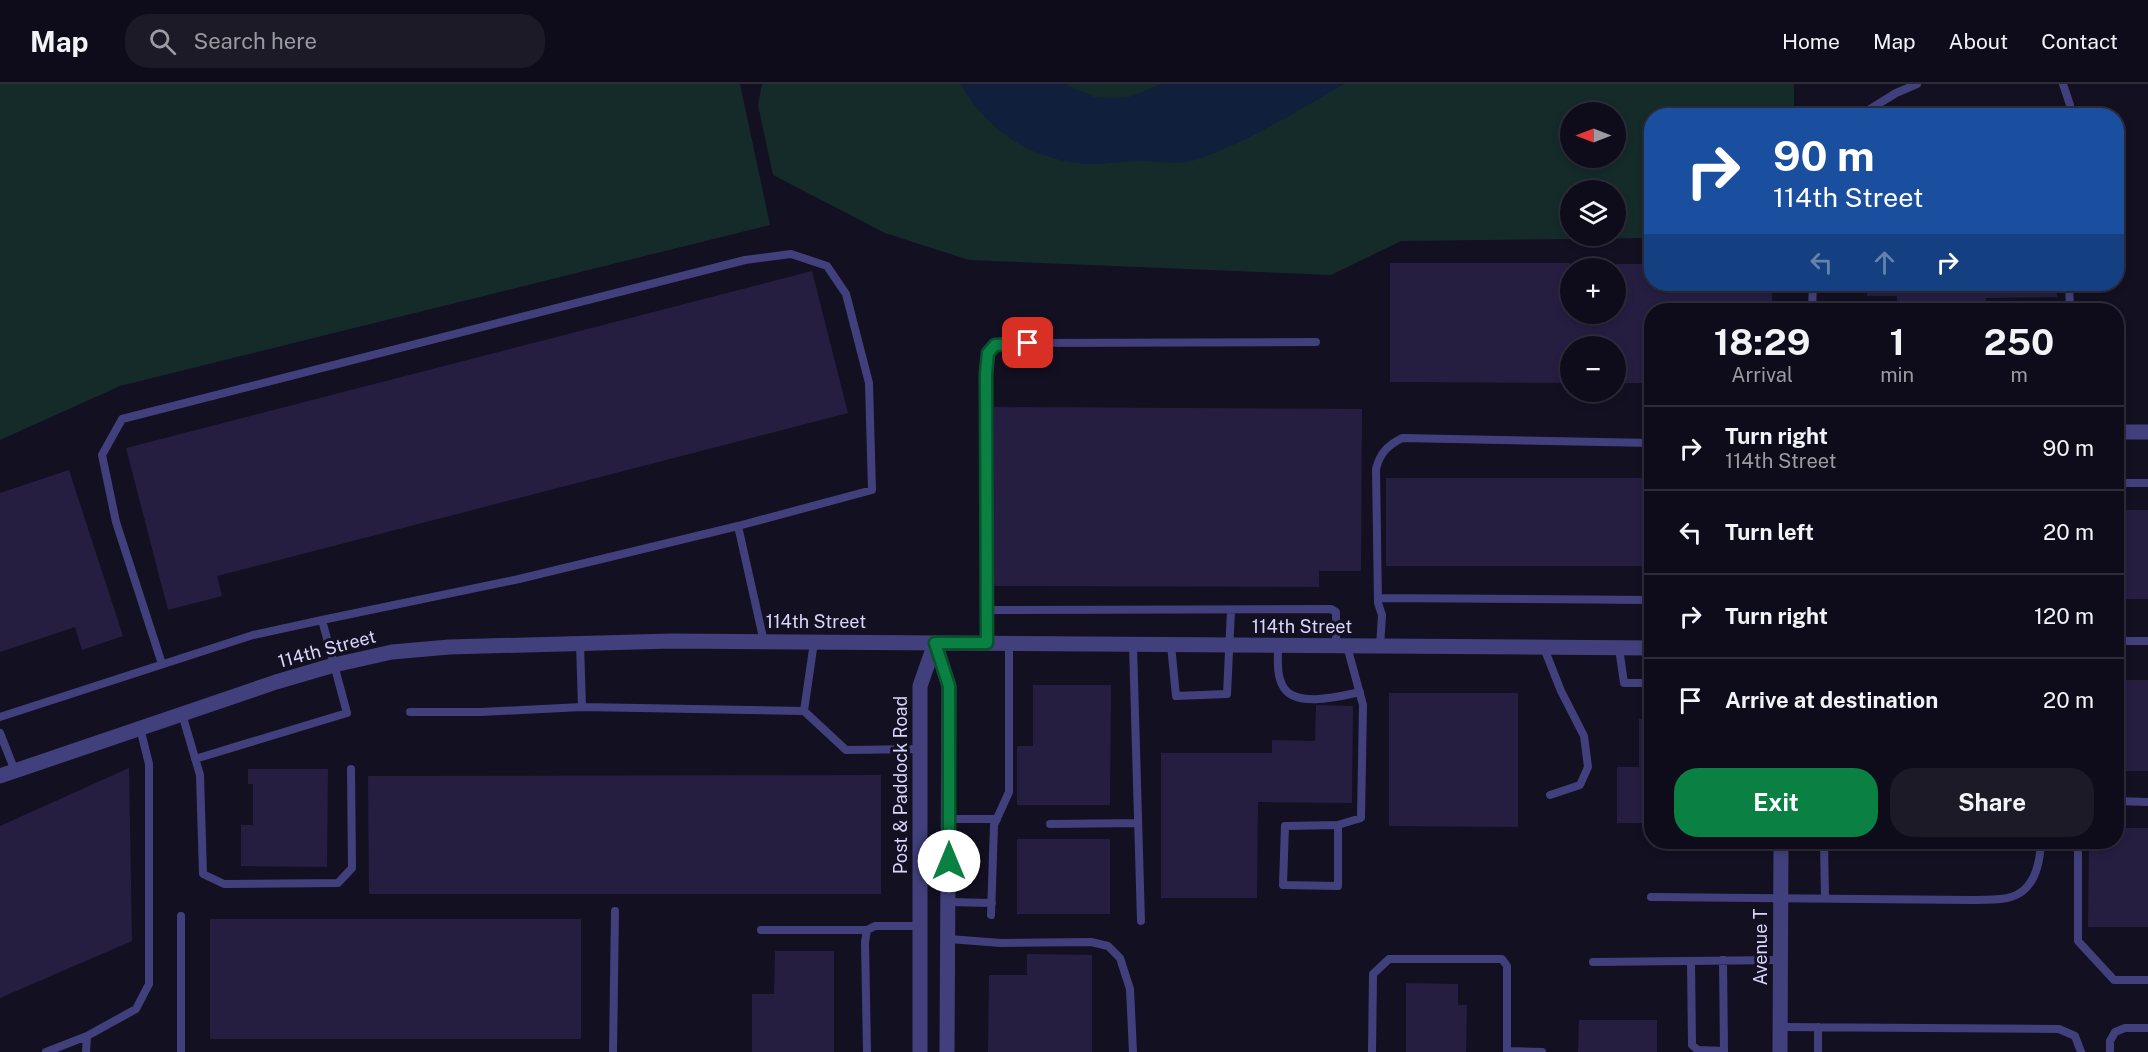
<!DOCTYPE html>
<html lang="en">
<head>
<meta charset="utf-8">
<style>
	:root { --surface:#0e0c1a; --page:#1c1a27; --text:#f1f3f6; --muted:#9b9ba2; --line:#2e2c39; --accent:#0b8043 }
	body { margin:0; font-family:"Public Sans",sans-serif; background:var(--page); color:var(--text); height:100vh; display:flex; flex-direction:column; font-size:22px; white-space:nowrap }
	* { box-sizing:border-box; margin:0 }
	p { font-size:20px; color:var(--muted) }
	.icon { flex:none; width:33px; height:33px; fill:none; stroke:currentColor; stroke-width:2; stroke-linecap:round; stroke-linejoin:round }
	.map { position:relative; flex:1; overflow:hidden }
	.drawer { position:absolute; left:1644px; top:219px; width:480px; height:546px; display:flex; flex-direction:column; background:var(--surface); border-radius:24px; box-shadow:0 3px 9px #0003,0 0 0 2px var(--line) }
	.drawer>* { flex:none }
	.guide { position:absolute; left:1644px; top:24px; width:480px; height:183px; border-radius:24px; box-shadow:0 3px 9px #0003,0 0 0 2px var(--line); background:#1a4fa0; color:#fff; overflow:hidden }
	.needle { width:39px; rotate:270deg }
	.controls { position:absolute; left:1560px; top:18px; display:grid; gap:12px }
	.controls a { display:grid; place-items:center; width:66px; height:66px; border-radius:50%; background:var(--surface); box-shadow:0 3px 9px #0003,0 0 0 2px var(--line); font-size:30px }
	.pin { position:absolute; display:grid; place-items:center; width:51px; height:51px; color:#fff; margin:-26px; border-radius:12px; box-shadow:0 3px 9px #0006 }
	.me { position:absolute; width:66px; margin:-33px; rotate:0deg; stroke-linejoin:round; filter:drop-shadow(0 0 4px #0008) }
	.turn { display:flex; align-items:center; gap:21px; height:126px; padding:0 30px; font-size:27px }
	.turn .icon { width:78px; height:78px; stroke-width:2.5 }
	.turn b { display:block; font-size:42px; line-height:51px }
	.lanes { display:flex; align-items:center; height:57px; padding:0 30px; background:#0003; justify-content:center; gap:30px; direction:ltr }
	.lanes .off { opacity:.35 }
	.eta { display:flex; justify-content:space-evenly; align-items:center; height:102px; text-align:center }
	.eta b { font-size:36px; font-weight:700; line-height:42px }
	.button { display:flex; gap:12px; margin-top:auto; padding:12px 30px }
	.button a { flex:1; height:69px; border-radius:24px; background:var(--accent); color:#fff; font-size:24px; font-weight:700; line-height:69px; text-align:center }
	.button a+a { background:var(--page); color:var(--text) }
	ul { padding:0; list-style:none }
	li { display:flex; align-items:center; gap:18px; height:84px; padding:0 30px; border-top:2px solid var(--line) }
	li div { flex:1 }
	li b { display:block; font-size:22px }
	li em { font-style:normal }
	header { display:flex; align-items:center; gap:36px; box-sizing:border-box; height:84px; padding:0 30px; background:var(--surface); border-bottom:2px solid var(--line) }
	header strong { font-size:28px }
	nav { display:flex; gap:33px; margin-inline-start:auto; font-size:21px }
	.search { width:420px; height:54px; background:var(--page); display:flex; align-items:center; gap:15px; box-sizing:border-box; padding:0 21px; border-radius:24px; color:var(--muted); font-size:22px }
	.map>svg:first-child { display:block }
	.green { fill:#142b2a; fill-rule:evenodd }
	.water { fill:#0f1f3c }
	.building { fill:#251e41 }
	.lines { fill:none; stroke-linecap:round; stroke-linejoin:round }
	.service { stroke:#42407c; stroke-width:8 }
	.minor { stroke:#42407c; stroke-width:15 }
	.tertiary { stroke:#42407c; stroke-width:15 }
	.route-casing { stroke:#07532c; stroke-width:15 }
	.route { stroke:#0b8043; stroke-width:10 }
	.labels { text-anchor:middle; stroke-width:6; stroke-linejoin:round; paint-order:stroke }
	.street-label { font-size:18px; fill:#d9d5fb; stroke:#131022 }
</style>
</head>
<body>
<header>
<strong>Map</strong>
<div class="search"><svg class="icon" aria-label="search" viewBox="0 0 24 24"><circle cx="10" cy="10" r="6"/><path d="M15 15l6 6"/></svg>Search here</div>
<nav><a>Home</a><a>Map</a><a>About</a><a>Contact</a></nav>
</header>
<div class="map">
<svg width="2148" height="968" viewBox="0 0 2148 968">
	<rect width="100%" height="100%" fill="#131022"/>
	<path class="green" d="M0,0H740L770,141L120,302L0,356Z
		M762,0H1794V31L1652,32L1651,154L1401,157L1331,191L969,176L885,149L773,91L758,21ZM1570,28H1616V74H1570ZM1570,106H1616V152H1570Z"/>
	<path class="water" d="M961,0H1065L1094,13L1113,14L1129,13L1162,0H1344C1297,27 1250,57 1198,75C1178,82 1160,77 1140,77C1125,77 1110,80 1094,80C1039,80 987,49 961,0Z"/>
	<path class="building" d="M1390,179H1570V230H1616V180H1652V200H1772V226H1652V299H1616V262H1570V299L1390,298Z
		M812,187L848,329L217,492L222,512L168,526L126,364Z
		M1867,200H2057V213L1986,214V226H1897V212H1867Z
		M994,323L1362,325L1361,487H1319V503L993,502Z
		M69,386L123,552L82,566L75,543L0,568V409Z
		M1386,394H1652V482H1386Z
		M2116,426H2148V515H2116Z
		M2116,596H2148V687H2116Z
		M1033,601H1111L1110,721H1017V662H1033Z
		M1389,609H1518V743L1389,742Z
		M1316,621L1353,622L1352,719L1258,718L1257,814H1161V669H1272V656L1315,657Z
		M1639,635H1652V739H1617V683H1639Z
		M129,684L132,857L0,914V742Z
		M248,685H328L327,783L241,782V741H253V700H248Z
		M881,691V810H369L368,692Z
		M2116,744H2148V843H2088L2089,758H2116Z
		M1017,755H1110V830H1017Z
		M210,835H581V955H210Z
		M775,867H834V968H752V910H774Z
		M1027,870L1092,871V968H988L989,891H1027Z
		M1406,899L1458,900V921H1467L1466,968H1406Z
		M1579,936H1657V968H1578Z"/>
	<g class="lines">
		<path class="service" d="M2063,0L2070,21V32
			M1859,32L1896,9L1917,0
			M2069,200L2070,226
			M1812,226L1813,200
			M2116,382L2120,376L2121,348
			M2116,399H2148
			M1378,514L1652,516
			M987,526L1331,525L1336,528V562
			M2116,557H2148
			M987,559L986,290L988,269L995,261L1027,259L1316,258
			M1133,561L1141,837
			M1171,561L1176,612L1227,610L1231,526
			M1278,562C1278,575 1276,592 1284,604C1297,624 1341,612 1360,608
			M1380,563L1382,531L1378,519L1376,385C1380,369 1387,362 1402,354L1652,359
			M1544,564L1561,607L1584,652L1588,683L1580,701L1550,711
			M1619,564L1624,599H1652
			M162,580L116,438L102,371L122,335L745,176L791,170L827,182L846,210L869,299L872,406L738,442
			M582,623L804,627L814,558
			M804,627L846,666L921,665
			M410,628H481L582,623L580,559
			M182,630L200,691L203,790L224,800L338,799L352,784L351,685
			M0,633L253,551L322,536
			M0,649L15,687
			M195,675L347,629L322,536L519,495L738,442L764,558
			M2116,717L2148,718
			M949,735H997
			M1050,740L1138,739
			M1338,741V802L1283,801L1285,742L1338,741L1361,734L1363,621L1347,562
			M1824,758L1825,814
			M2078,758V857L2114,896H2148
			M1651,813L1972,816C1984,815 2000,817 2011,813C2035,806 2040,779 2041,758
			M949,818L992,819
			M991,831L994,741L1009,708V560
			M761,846H867
			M949,855L1001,859L1091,858L1108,862L1120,874L1130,905L1133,968
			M1723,876L1724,968
			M1691,877L1692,961L1698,966L1724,967
			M1593,878L1780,876
			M1780,943L2059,945L2075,952L2081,968
			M1507,967L1542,968
			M46,968L87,952
			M86,968L87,952L136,925L149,900V680L140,644
			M181,968V832
			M613,968L615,827
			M867,968L865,858L867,846L875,842H921
			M1372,968L1373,890L1389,875H1502L1507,882V968
			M1818,968V943
			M2110,968V957L2115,948L2125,944H2148"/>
		<path class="minor" d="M2116,348H2148
			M0,692L276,598L334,581L392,568L449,563L672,557L1652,564
			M1780,968L1781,758"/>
		<path class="tertiary" d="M935,559L949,602L947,968
			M920,968V602L935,559"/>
	</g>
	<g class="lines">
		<defs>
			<path id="route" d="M949,777V602L935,559H987L986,290L988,269L995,261L1028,259"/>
		</defs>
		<use href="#route" class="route-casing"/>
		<use href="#route" class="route"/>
	</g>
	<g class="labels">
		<g class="street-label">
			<text x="816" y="544">114th Street</text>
			<text x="1302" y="549">114th Street</text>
			<text transform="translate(327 565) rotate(-15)" y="6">114th Street</text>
			<text transform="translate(901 701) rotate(-90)" y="6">Post &amp; Paddock Road</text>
			<text transform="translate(1761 863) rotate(-90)" y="6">Avenue T</text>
		</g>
	</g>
</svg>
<div class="controls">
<a><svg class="needle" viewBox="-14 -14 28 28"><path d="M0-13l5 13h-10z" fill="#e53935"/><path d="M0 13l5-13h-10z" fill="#9b9ba2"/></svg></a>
<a><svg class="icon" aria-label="layers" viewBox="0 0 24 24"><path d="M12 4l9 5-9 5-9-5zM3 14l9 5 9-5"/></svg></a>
<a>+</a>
<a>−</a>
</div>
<div class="pin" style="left:1028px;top:259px;background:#d93025"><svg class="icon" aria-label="arrive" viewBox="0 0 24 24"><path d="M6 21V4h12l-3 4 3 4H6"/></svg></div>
<svg class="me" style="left:949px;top:777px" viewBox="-20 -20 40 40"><circle r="19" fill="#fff"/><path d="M0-13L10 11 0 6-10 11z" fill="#0b8043"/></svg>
<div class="guide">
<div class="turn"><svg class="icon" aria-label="right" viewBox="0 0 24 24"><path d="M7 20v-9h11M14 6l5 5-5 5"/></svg><div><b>90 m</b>114th Street</div></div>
<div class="lanes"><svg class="icon off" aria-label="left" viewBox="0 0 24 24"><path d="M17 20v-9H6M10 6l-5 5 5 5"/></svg><svg class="icon off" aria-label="ahead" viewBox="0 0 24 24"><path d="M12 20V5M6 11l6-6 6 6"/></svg><svg class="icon" aria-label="right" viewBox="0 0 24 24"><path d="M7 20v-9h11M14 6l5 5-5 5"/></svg></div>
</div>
<section class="drawer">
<div class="eta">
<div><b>18:29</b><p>Arrival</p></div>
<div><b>1</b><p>min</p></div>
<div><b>250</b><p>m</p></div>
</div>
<ul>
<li><svg class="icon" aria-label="right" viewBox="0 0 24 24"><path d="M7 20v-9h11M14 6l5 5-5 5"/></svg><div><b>Turn right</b><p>114th Street</p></div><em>90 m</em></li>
<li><svg class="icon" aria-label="left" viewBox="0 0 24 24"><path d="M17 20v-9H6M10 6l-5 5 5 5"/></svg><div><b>Turn left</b></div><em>20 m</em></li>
<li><svg class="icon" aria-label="right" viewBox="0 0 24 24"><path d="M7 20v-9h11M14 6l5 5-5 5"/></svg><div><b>Turn right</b></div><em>120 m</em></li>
<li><svg class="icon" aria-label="arrive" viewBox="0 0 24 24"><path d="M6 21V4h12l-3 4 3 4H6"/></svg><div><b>Arrive at destination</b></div><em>20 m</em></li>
</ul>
<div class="button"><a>Exit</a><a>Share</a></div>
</section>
</div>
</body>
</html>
